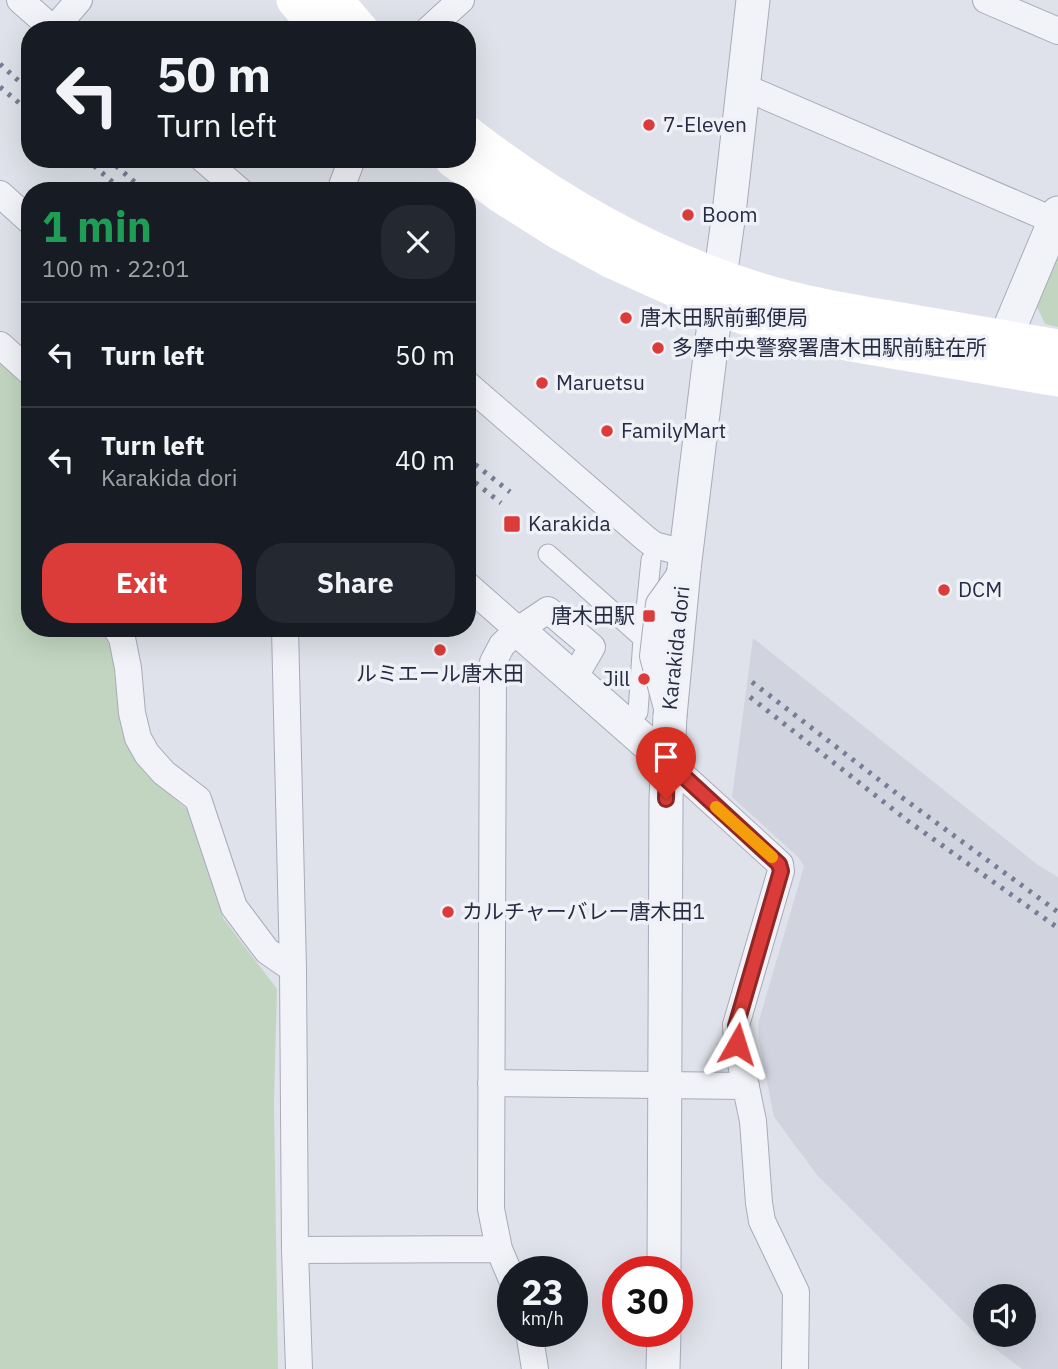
<!DOCTYPE html>
<html lang="en">
<head>
<meta charset="utf-8">
<style>
	:root { --surface:#171b24; --page:#242831; --text:#f1f3f6; --muted:#9ea1a6; --line:#363941; --accent:#db3c39 }
	body { margin:0; font-family:"IBM Plex Sans","Noto Sans JP",sans-serif; background:var(--page); color:var(--text); height:100vh; display:flex; flex-direction:column; font-size:26px; white-space:nowrap }
	* { box-sizing:border-box; margin:0 }
	p { font-size:23px; color:var(--muted) }
	.icon { flex:none; width:38px; height:38px; fill:none; stroke:currentColor; stroke-width:2; stroke-linecap:round; stroke-linejoin:round }
	.map { position:relative; flex:1; overflow:hidden }
	.details { position:absolute; left:21px; top:182px; width:455px; height:455px; display:flex; flex-direction:column; background:var(--surface); border-radius:28px; box-shadow:0 7px 28px #0002 }
	.details>* { flex:none }
	.top-card { position:absolute; left:21px; top:21px; width:455px; height:147px; border-radius:28px; box-shadow:0 7px 28px #0002; background:#171b24; color:var(--text); overflow:hidden }
	.fabs { position:absolute; left:973px; top:1284px; display:grid; gap:14px }
	.fabs a { display:grid; place-items:center; width:63px; height:63px; border-radius:50%; background:var(--surface); box-shadow:0 7px 28px #0002; font-size:35px }
	.speed { position:absolute; left:497px; top:1256px; display:flex; gap:14px; font-size:35px; font-weight:700; text-align:center }
	.speed>* { display:grid; place-content:center; width:91px; height:91px; border-radius:50%; background:var(--surface); box-shadow:0 7px 28px #0002; line-height:1 }
	.speed small { font-size:18px; font-weight:400 }
	.speed .limit { border:10px solid #d22; background:#fff; color:#111 }
	.pin { position:absolute; display:grid; place-items:center; width:60px; height:60px; color:#fff; margin:-72px -30px; border-radius:50% 50% 50% 0; rotate:-45deg; box-shadow:0 0 7px #0007 }
	.pin .icon { rotate:45deg }
	.me { position:absolute; width:77px; margin:-38px; rotate:6deg; stroke-linejoin:round; filter:drop-shadow(0 0 5px #0008) }
	.turn { display:flex; align-items:center; gap:24px; height:147px; padding:0 21px; font-size:32px }
	.turn .icon { width:91px; height:91px; stroke-width:2.5 }
	.turn b { display:block; font-size:49px; line-height:60px }
	.round { display:grid; place-items:center; flex:none; width:74px; height:74px; border-radius:28px; background:var(--page) }
	.overview { display:flex; align-items:center; justify-content:space-between; height:119px; padding:0 21px }
	h1 { font-size:42px; font-weight:700; line-height:52px; color:#1e9e55 }
	.primary-button { display:flex; gap:14px; margin-top:auto; padding:14px 21px }
	.primary-button a { flex:1; height:80px; border-radius:28px; background:var(--accent); color:#fff; font-size:28px; font-weight:700; line-height:80px; text-align:center }
	.primary-button a+a { background:var(--page); color:var(--text) }
	ul { padding:0; list-style:none }
	li { display:flex; align-items:center; gap:21px; height:105px; padding:0 21px; border-top:2px solid var(--line) }
	li div { flex:1 }
	li b { display:block; font-size:26px }
	li em { font-style:normal }
	.map>svg:first-child { display:block }
	.built { fill:#d1d4df; fill-rule:evenodd }
	.green { fill:#c1d5c0 }
	.lines { fill:none; stroke-linecap:round; stroke-linejoin:round }
	.pedestrian-casing { stroke:#a8abb8; stroke-width:21 }
	.minor-casing { stroke:#a8abb8; stroke-width:28 }
	.tertiary-casing { stroke:#a8abb8; stroke-width:35 }
	.pedestrian { stroke:#f2f3f8; stroke-width:19 }
	.minor { stroke:#f2f3f8; stroke-width:26 }
	.tertiary { stroke:#f2f3f8; stroke-width:33 }
	.secondary { stroke:#fff; stroke-width:37 }
	.rail { stroke:#777d95; stroke-width:5; stroke-dasharray:3.5 7; stroke-linecap:butt }
	.minor-bridge-casing { stroke:#a8abb8; stroke-width:28; stroke-linecap:butt }
	.tertiary-bridge-casing { stroke:#a8abb8; stroke-width:35; stroke-linecap:butt }
	.minor-bridge { stroke:#f2f3f8; stroke-width:26 }
	.tertiary-bridge { stroke:#f2f3f8; stroke-width:33 }
	.route-casing { stroke:#8e2725; stroke-width:18 }
	.route { stroke:#db3c39; stroke-width:12 }
	.slow { stroke:#f59e0b; stroke-width:12 }
	.poi-dot { fill:#db3c39; stroke:#eff1f7; stroke-width:2.5 }
	.labels { text-anchor:middle; stroke-width:7; stroke-linejoin:round; paint-order:stroke }
	.poi-label { font-size:21px; fill:#262c43; stroke:#eff1f7; text-anchor:start }
	.street-label { font-size:21px; fill:#262c43; stroke:#eff1f7 }
</style>
</head>
<body>
<div class="map">
<svg width="1058" height="1369" viewBox="0 0 1058 1369">
	<rect width="100%" height="100%" fill="#dfe2ea"/>
	<path class="built" d="M753,638L1038,865L1058,877V1369H1022L977,1335L817,1175L774,1117L759,1042L758,1024L804,866L798,857L732,797ZM985,1297H1024V1335H985Z"/>
	<path class="green" d="M1058,258V327L1045,324L1037,307Z
		M0,363L30,390V628H103L116,664L128,745L152,780L187,809L223,918L277,989L274,1103L278,1369H0Z"/>
	<g class="lines">
		<defs>
			<path id="pedestrian" d="M548,554L647,642
				M638,712L643,639L651,560"/>
			<path id="minor" d="M20,0L54,30
				M986,0L1058,31
				M54,29L79,0
				M428,30L461,0
				M744,87L1055,221
				M203,159L240,191
				M340,191L352,159
				M0,194L30,221
				M0,345L30,372
				M467,384L645,538L654,545L685,553
				M467,585L518,630
				M116,628L122,638L128,668L132,713L138,738L147,754L164,773L198,799L234,907L267,951L293,969
				M285,628L293,969L295,1250L299,1369
				M667,761L780,864L781,871L736,1025L737,1044L753,1121L759,1203L762,1221L796,1292L795,1369
				M491,1083L746,1086
				M295,1250L499,1249
				M513,1282L499,1249L491,1209L493,662L502,645L518,630L548,610L592,647L574,678
				M529,1332L535,1369"/>
			<path id="tertiary" d="M1005,339L1058,213
				M684,569L716,307L729,213L753,0
				M518,630L667,761
				M664,1272L666,799L670,716
				M663,1369L664,1332"/>
		</defs>
		<use href="#pedestrian" class="pedestrian-casing"/>
		<use href="#minor" class="minor-casing"/>
		<use href="#tertiary" class="tertiary-casing"/>
		<use href="#pedestrian" class="pedestrian"/>
		<use href="#minor" class="minor"/>
		<use href="#tertiary" class="tertiary"/>
		<path class="secondary" d="M295,0L321,30
			M334,0L360,30
			M467,134C553,201 651,257 755,290C803,305 852,313 901,321C953,330 1006,339 1058,348
			M453,159L502,195L559,231L612,260L716,307L786,329L851,343L1058,378"/>
		<path class="rail" d="M0,64L30,91
			M0,87L30,112
			M86,159L123,191
			M108,159L145,191
			M467,458L510,492
			M467,476L501,503
			M752,682L900,796L1058,912
			M750,697L908,821L1058,928"/>
		<defs>
			<path id="minor-bridge" d="M667,708L653,656L659,604L684,569"/>
			<path id="tertiary-bridge" d="M670,716L684,569"/>
		</defs>
		<use href="#minor-bridge" class="minor-bridge-casing"/>
		<use href="#tertiary-bridge" class="tertiary-bridge-casing"/>
		<use href="#minor-bridge" class="minor-bridge"/>
		<use href="#tertiary-bridge" class="tertiary-bridge"/>
	</g>
	<g class="lines">
		<defs>
			<path id="route" d="M666,799L667,761L779,864L781,871L736,1026L737,1044"/>
		</defs>
		<use href="#route" class="route-casing"/>
		<use href="#route" class="route"/>
		<path class="slow" d="M716,807L772,857"/>
	</g>
	<g class="poi-dot">
		<circle cx="649" cy="125" r="7"/>
		<circle cx="688" cy="215" r="7"/>
		<circle cx="626" cy="318" r="7"/>
		<circle cx="658" cy="348" r="7"/>
		<circle cx="542" cy="383" r="7"/>
		<circle cx="607" cy="431" r="7"/>
		<rect x="503" y="515" width="18" height="18" rx="3.5"/>
		<circle cx="944" cy="590" r="7"/>
		<rect x="642" y="609" width="14" height="14" rx="3.5"/>
		<circle cx="440" cy="650" r="7"/>
		<circle cx="644" cy="679" r="7"/>
		<circle cx="448" cy="912" r="7"/>
	</g>
	<g class="labels">
		<g class="poi-label">
			<text x="663" y="132">7-Eleven</text>
			<text x="702" y="222">Boom</text>
			<text x="640" y="325">唐木田駅前郵便局</text>
			<text x="672" y="355">多摩中央警察署唐木田駅前駐在所</text>
			<text x="556" y="390">Maruetsu</text>
			<text x="621" y="438">FamilyMart</text>
			<text x="528" y="531">Karakida</text>
			<text x="958" y="597">DCM</text>
			<text x="635" y="623" text-anchor="end">唐木田駅</text>
			<text x="440" y="681" text-anchor="middle">ルミエール唐木田</text>
			<text x="630" y="686" text-anchor="end">Jill</text>
			<text x="462" y="919">カルチャーバレー唐木田1</text>
		</g>
		<g class="street-label">
			<text transform="translate(676 648) rotate(-84)" y="7">Karakida dori</text>
		</g>
	</g>
</svg>
<div class="fabs">
<a><svg class="icon" aria-label="sound" viewBox="0 0 24 24"><path d="M4 9h4l5-4v14l-5-4H4zM17 9q2 3 0 6"/></svg></a>
</div>
<div class="speed"><div>23<small>km/h</small></div><div class="limit">30</div></div>
<div class="pin" style="left:666px;top:799px;background:#d93025"><svg class="icon" aria-label="arrive" viewBox="0 0 24 24"><path d="M6 21V4h12l-3 4 3 4H6"/></svg></div>
<svg class="me" style="left:737px;top:1044px" viewBox="-20 -20 40 40"><path d="M0-17L14 15 0 8-14 15z" fill="#db3c39" stroke="#fff" stroke-width="4"/></svg>
<div class="top-card">
<div class="turn"><svg class="icon" aria-label="left" viewBox="0 0 24 24"><path d="M17 20v-9H6M10 6l-5 5 5 5"/></svg><div><b>50 m</b>Turn left</div></div>
</div>
<section class="details">
<div class="overview"><div><h1>1 min</h1><p>100 m · 22:01</p></div><a class="round"><svg class="icon" aria-label="close" viewBox="0 0 24 24"><path d="M6 6l12 12M18 6L6 18"/></svg></a></div>
<ul>
<li><svg class="icon" aria-label="left" viewBox="0 0 24 24"><path d="M17 20v-9H6M10 6l-5 5 5 5"/></svg><div><b>Turn left</b></div><em>50 m</em></li>
<li><svg class="icon" aria-label="left" viewBox="0 0 24 24"><path d="M17 20v-9H6M10 6l-5 5 5 5"/></svg><div><b>Turn left</b><p>Karakida dori</p></div><em>40 m</em></li>
</ul>
<div class="primary-button"><a>Exit</a><a>Share</a></div>
</section>
</div>
</body>
</html>
